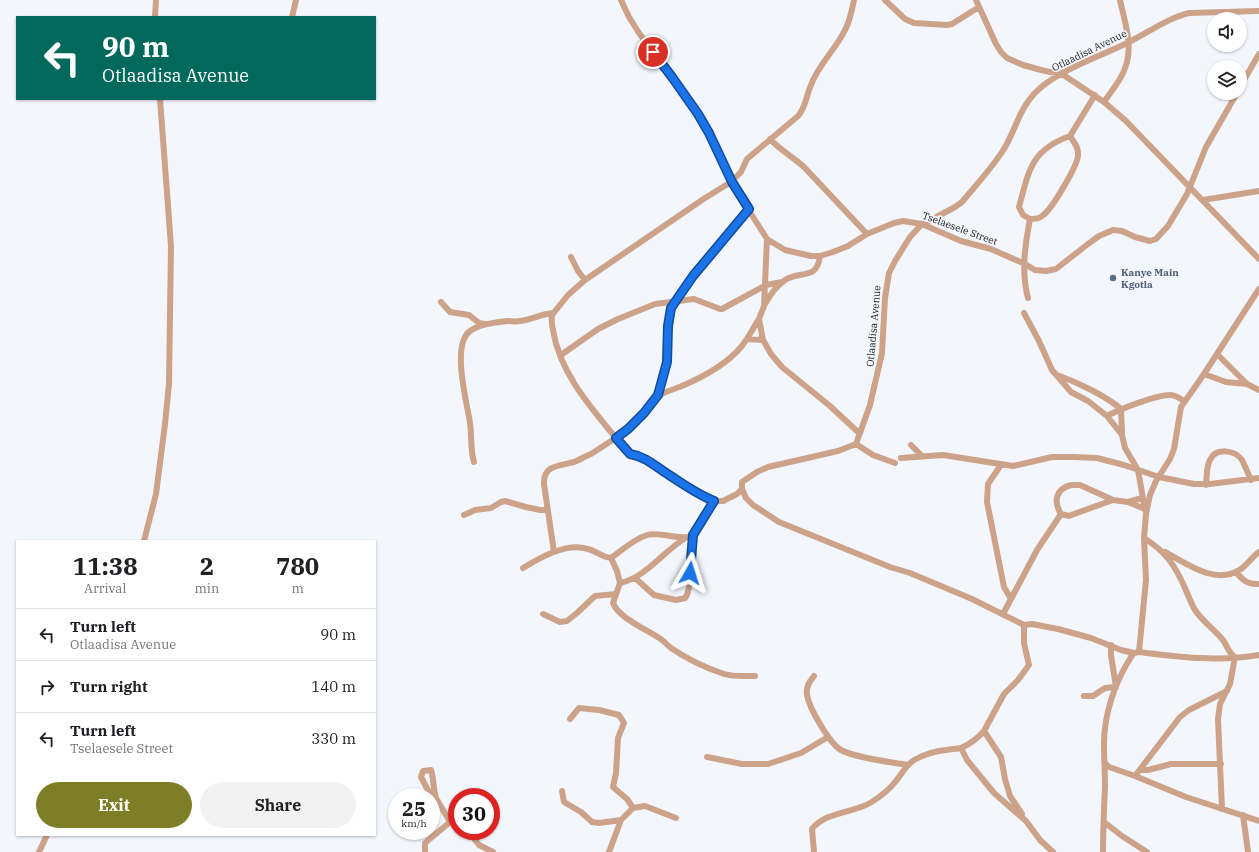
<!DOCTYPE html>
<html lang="en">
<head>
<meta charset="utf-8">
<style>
	:root { --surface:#fff; --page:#f2f2f2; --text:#202124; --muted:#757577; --line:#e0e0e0; --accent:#7e7e26 }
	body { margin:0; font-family:"IBM Plex Serif",serif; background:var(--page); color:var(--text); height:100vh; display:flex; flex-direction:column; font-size:15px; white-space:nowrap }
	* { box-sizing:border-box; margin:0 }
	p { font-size:13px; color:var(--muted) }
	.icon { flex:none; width:22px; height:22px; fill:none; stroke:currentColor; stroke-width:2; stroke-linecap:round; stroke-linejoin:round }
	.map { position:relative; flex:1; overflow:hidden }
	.side { position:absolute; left:16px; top:540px; width:360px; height:296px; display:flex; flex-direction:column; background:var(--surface); border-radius:0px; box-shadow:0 1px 3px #0004 }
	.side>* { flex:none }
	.top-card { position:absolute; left:16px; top:16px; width:360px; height:84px; border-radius:0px; box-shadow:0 1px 3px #0004; background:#00695c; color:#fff; overflow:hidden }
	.controls { position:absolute; left:1207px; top:12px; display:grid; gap:8px }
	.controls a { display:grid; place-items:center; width:40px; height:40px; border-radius:50%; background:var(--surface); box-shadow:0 1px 3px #0004; font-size:20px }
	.speed { position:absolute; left:388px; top:788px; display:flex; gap:8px; font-size:20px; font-weight:700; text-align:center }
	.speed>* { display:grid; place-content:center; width:52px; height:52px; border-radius:50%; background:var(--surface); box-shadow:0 1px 3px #0004; line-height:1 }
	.speed small { font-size:10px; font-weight:400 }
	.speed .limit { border:6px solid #d22; background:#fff; color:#111 }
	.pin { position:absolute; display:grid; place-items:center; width:34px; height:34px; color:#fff; margin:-17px; border:2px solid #fff; border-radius:50%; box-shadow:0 1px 4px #0007 }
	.me { position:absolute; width:44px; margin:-22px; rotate:6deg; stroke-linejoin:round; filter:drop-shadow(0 0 3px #0008) }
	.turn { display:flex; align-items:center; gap:14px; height:84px; padding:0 20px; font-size:18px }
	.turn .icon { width:52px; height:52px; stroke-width:2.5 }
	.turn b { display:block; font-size:28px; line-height:34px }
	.eta { display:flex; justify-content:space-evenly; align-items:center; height:68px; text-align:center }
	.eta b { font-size:24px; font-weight:800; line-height:28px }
	.button { display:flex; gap:8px; margin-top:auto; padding:8px 20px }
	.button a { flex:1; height:46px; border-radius:24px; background:var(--accent); color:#fff; font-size:16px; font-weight:800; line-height:46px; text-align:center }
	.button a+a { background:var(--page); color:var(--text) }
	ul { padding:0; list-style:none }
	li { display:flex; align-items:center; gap:12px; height:52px; padding:0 20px; border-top:1px solid var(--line) }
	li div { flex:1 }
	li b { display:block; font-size:15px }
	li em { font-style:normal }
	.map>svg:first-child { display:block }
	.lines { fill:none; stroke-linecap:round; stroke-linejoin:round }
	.minor { stroke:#cca289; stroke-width:6 }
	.route-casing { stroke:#114b97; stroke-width:10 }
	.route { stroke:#1a73e8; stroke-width:7 }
	.service-dot { fill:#5c6f8a; stroke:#f4f6fe; stroke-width:1.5 }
	.labels { text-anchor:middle; stroke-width:3.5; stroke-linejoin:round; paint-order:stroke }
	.street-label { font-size:10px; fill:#1b1c1f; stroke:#f4f6fe }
	.service-label { font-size:10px; font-weight:bold; fill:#4e5e75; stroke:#f4f6fe; text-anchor:start }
</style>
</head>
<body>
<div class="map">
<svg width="1259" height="852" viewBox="0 0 1259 852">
	<rect width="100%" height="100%" fill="#f4f6fe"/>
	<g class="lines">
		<path class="minor" d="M621,0L629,17L639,33L672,77L698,114L709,133L731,182L767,239L785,250L811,256H820L833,252L848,246L867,234L894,223L903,221L922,224L961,241L991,249L1025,264L1035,270L1046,271L1056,269L1088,244L1099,236L1113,230L1122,231L1135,237L1150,241L1156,239L1168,226L1187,194L1206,147L1237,93
			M854,0C852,10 850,21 845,30C836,49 818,65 811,85C806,96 806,107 798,116L747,159L741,172L731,182L705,198L585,280L568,295L552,315C551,320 552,325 553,330C560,376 596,413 624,448L630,454L637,455L648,461L704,497L714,501H723L737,494L742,489V482L757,472L768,467L838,451L856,444L870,405L882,353L885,298L889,273L895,261L910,237L922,224L931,220L955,207L962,202C976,185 992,168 1004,149C1015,131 1019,110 1034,94C1056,70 1100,57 1129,42C1149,32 1168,18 1189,13L1259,11
			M885,0L905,19L914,23L947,25L952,24L979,7
			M976,0L996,44L1001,52L1007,58L1023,65L1045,71L1062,74L1104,102L1126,121L1259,259
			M155,17L156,0
			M292,17L296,0
			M1240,87L1259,54
			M1104,102C1110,93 1118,84 1123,73C1135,49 1125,24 1120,0
			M770,139C780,150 793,157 804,167L867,234
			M1203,200L1259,191
			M1030,219C1034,219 1039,219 1042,216C1051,211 1078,165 1078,155C1079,148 1074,142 1070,136L1095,95
			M767,239L764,306L759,319L763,340L771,354L782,367L830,406L859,433
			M571,257L578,271L585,280
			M1028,298C1021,272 1025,245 1030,219L1023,215L1019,207C1029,170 1031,150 1070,136
			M441,302L450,312L469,315L479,323L485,324
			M765,304C770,295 776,286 785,280C800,270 817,281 820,256
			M1024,313L1039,341L1052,370L1071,392L1088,401L1107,416L1122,435L1125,448L1138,470L1145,510
			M747,339L763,340
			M1217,354L1247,384L1259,390
			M561,355L598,329L618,319L655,304L694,299L720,309H722L766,285L782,282
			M1204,374L1226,382L1247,384
			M1057,375C1077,382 1106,396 1121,409L1122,433
			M658,395L667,363L668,326L671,308L684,288L749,209
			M1107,416C1120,409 1156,395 1170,395C1176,395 1180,399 1185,401
			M856,444L873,455L895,463
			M911,445L922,456
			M901,458L943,455L1013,466L1052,457H1075L1097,458L1124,465L1159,477L1194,484H1210L1259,478
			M474,462C470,449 472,436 470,423C467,402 451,345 470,331C479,324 497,322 508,321C512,321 516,322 520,321C531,320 541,314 553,313
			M1001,465L988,484L987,502L1004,587L1011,599
			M1071,485H1080L1113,500L1074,514L1069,516L1061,514C1053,501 1056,489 1071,485Z
			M1206,485C1207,477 1206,467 1210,460C1216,447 1235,450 1242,460C1245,466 1248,473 1251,480
			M742,489L746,498L753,505L779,522L890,567L910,573L972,599L1024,625L1032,624L1058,629L1091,638L1121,650L1134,653
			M1113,500L1128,502L1142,498
			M1128,502L1145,509
			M464,515L475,510L491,508L501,502L505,501L526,507L540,510H548
			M1144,538C1165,551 1175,565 1185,588C1188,595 1191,603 1195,610C1203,622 1214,629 1223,640C1227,645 1229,654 1235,657L1230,684L1220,704L1218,719L1222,809
			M144,541L156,494L165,424L169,384L171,246L160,99
			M554,552L544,484C543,465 559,466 574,462C580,460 585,456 591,454C610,442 629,430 644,413C649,408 653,398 660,395C667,391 675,389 682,386C703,377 726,365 741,347C748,339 753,328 759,319
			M1165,552C1187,564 1216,586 1241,569C1248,564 1252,557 1259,552
			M611,558C622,550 634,539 647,535C659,531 684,542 693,535C698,531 710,508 714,501
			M523,568C541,557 567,542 588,549C596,551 601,557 611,558L617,571L620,583L613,603C618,618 650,631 662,640C665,642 668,646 671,648C687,659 706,668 724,674C734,677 744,676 755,676
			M1236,572C1243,580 1247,585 1259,584
			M635,578L654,595L676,600L685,598L687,595L689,587L693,535
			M620,583C647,577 663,551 687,537
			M543,614L560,622L567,621L577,613L595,596L616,594
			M1003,614L1037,550L1061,514
			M1139,652L1146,580L1144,538L1146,514L1150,495L1156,481L1170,459L1174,449L1181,407L1204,374L1259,289
			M814,676C809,682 806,687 807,695C809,708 830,744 841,750C855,758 891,762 907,765
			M1084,696H1093L1105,688L1116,687L1111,655V645
			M570,719L579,708L599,710L619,715L624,723L618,738L616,773L613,787L627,799L633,808
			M984,731L1001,757L1005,779L1010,796L1022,814
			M961,748L967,760L994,793L1026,821L1040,840L1053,852
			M707,757L742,764H768L801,753L828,737
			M1105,763L1109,767L1135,776L1186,797L1259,821
			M1140,770H1148L1171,764H1221
			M1135,776L1180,717L1189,710L1227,691
			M562,791L564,802L581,812L592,822L599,823L621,820
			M436,798C433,788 434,779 431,770L423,771L421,777L429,792L436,798L450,822
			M1243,815L1248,852
			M1104,822L1122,836L1147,852
			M468,831L479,845L493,852
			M39,852L47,835
			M425,852V843L450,822L457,823
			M609,852L621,820L633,808L645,806L676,818
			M814,852L812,829C825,812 853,813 870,803C880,797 889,790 896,781C902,774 906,765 914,760C923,755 936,751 946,750C951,749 957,749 961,748C970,744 978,738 984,731L1004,694L1018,680L1029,665L1024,643V625
			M1103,852C1103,830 1104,809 1105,787C1105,773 1104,758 1104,744C1104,714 1115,682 1131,657L1134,653L1139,652C1178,657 1219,662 1259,655"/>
	</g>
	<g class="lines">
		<defs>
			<path id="route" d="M653,52L672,77L698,114L709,133L732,182L749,209L693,276L675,302L671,308L668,326L667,362L658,395L644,413L628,429L616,438L630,454C643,456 653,464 663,471C680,482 696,494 714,501L693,535L690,573"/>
		</defs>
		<use href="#route" class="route-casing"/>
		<use href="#route" class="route"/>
	</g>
	<circle class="service-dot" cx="1113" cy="278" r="4"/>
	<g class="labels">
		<g class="street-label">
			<text transform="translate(1089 50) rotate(-26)" y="4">Otlaadisa Avenue</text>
			<text transform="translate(960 228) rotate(20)" y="4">Tselaesele Street</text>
			<text transform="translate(873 326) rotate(-85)" y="4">Otlaadisa Avenue</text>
		</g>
		<g class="service-label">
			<text x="1121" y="276">Kanye Main<tspan x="1121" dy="12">Kgotla</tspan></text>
		</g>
	</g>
</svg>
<div class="controls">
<a><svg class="icon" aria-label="sound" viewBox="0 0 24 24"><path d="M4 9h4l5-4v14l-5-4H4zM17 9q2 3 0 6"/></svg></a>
<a><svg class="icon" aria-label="layers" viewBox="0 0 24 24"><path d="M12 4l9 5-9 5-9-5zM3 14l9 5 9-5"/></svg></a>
</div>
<div class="speed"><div>25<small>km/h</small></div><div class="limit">30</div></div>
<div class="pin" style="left:653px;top:52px;background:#d93025"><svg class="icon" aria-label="arrive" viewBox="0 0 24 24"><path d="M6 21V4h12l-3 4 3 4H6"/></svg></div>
<svg class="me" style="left:690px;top:573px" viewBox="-20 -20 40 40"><path d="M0-17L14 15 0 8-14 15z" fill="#1a73e8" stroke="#fff" stroke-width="4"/></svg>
<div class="top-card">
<div class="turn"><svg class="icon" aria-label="left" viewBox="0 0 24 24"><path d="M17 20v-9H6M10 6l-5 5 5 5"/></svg><div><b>90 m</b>Otlaadisa Avenue</div></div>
</div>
<section class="side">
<div class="eta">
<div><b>11:38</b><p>Arrival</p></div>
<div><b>2</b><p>min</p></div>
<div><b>780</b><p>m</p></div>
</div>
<ul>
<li><svg class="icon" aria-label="left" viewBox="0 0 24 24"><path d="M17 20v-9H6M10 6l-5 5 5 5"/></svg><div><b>Turn left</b><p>Otlaadisa Avenue</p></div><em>90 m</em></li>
<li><svg class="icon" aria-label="right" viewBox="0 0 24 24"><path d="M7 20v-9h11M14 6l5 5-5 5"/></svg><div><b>Turn right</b></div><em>140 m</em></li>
<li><svg class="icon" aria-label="left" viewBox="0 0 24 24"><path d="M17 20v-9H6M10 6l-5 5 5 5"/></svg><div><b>Turn left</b><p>Tselaesele Street</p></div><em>330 m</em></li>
</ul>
<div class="button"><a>Exit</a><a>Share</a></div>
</section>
</div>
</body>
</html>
